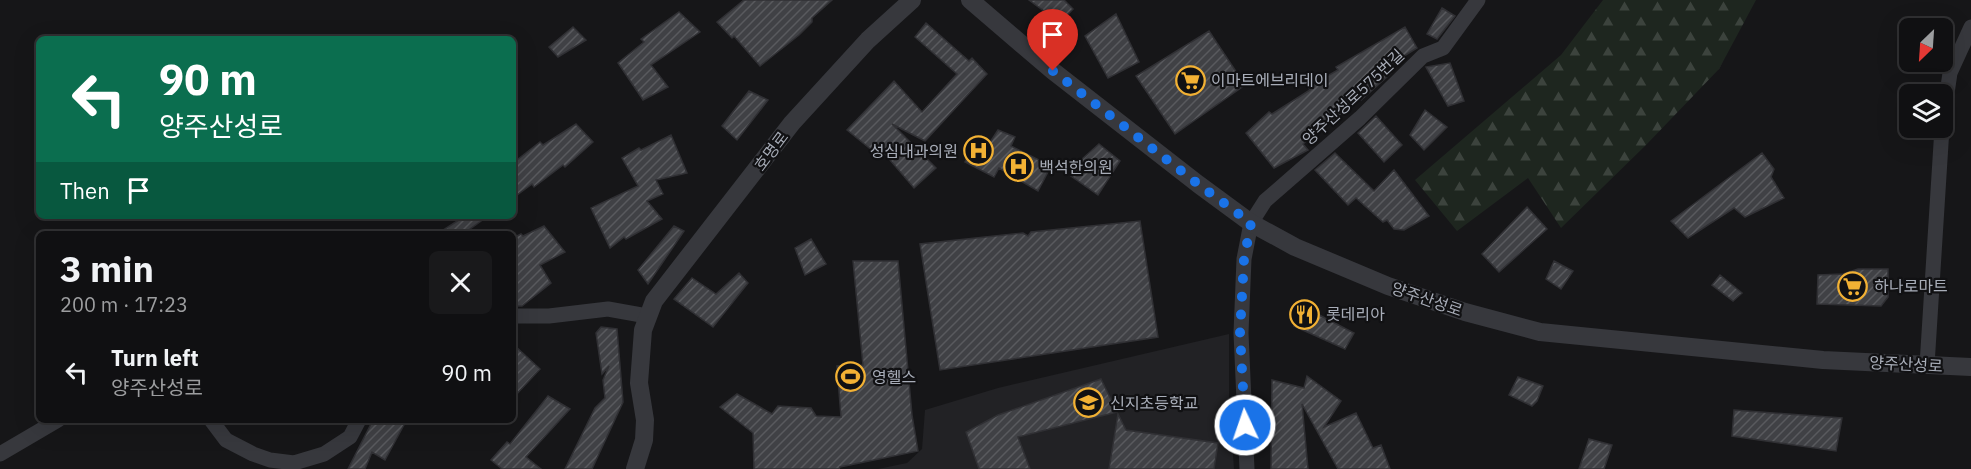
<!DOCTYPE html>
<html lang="en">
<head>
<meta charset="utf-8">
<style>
	:root { --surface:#101012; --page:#19191b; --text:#f1f3f6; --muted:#9c9d9f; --line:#303032 }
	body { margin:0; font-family:"IBM Plex Sans","Noto Sans KR",sans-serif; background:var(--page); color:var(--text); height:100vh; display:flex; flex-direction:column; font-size:22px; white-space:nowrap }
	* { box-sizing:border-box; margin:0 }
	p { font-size:20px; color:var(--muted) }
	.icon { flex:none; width:33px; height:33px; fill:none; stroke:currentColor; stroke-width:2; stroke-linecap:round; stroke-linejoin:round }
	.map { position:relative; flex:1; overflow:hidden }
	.panel { position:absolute; left:36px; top:231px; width:480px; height:192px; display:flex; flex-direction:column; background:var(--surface); border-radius:9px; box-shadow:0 6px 24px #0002,0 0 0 2px var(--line) }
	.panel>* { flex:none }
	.banner { position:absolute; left:36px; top:36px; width:480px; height:183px; border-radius:9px; box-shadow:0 6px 24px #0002,0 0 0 2px var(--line); background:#0b6e4f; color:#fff; overflow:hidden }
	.needle { width:39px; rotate:205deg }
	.controls { position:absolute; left:1899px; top:18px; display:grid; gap:12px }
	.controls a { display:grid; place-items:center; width:54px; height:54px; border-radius:9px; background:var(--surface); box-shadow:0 6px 24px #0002,0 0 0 2px var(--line); font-size:30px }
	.pin { position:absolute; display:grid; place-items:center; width:51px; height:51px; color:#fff; margin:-62px -26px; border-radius:50% 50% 50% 0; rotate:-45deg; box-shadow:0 0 6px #0007 }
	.pin .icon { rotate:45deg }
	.me { position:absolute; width:66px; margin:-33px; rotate:357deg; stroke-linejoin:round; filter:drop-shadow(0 0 4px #0008) }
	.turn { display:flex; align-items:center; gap:21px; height:126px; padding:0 24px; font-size:27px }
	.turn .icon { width:78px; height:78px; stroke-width:2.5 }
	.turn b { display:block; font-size:42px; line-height:51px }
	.then { display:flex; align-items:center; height:57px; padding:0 24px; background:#0003; gap:12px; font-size:22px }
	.round { display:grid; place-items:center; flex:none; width:63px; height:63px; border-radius:9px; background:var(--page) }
	.overview { display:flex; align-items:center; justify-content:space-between; height:102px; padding:0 24px }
	h1 { font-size:36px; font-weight:800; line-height:45px }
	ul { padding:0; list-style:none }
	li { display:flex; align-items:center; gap:18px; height:78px; padding:0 24px }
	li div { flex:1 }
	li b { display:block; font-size:22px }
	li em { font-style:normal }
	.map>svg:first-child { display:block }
	.built { fill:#222225 }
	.forest { fill:url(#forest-firs) }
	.building { fill:url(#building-hatch); stroke:#303034; stroke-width:1.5 }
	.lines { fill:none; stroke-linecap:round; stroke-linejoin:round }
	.minor { stroke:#37383d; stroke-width:15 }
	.tertiary { stroke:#37383d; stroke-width:18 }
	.route { stroke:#1a73e8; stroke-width:10; stroke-dasharray:0 18 }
	.labels { text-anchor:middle; stroke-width:4.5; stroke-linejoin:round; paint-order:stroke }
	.poi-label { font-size:16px; fill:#a8adb8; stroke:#111113; text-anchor:start }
	.street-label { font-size:16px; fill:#a8adb8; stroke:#111113 }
</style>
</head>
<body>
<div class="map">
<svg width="1971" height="469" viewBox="0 0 1971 469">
	<defs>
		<pattern id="forest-firs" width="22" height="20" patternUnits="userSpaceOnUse" patternTransform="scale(1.5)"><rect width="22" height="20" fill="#1e261f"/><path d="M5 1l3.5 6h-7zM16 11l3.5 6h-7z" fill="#3c433d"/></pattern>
		<pattern id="building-hatch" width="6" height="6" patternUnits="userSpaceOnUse" patternTransform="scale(1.5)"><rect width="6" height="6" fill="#404145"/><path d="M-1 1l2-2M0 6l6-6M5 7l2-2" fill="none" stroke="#595a5e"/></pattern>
	</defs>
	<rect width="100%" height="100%" fill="#161618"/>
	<path class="built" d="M1229,334V396L1234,469H878L907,463L922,449L925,410L998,388Z"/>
	<path class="forest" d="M1603,0H1756L1719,69L1646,145L1561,228L1528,178L1457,231L1415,180L1561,55Z"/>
	<path class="building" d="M744,0H832L812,18V22L799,35L760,66L734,36L732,38L717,22Z
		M1029,0H1064L1073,9L1060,23Z
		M1442,8L1455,16L1437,39L1427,34Z
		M679,12L700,32L651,65L668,87L643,100L618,63L644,42L641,39Z
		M1116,14L1139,62L1108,78L1085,36Z
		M926,23L969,61L972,58L987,74L925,141L892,124L936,168L914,188L878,146L873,151L847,130L894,81L922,112L957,74L915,37Z
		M573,27L586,40L558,57L549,47Z
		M1405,27L1417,48L1367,79L1390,74L1361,100L1359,97L1334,120L1332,118L1303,144L1308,150L1274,168L1246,133L1269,112L1272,114L1310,90L1308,87L1338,70L1336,67Z
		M1209,31L1245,85L1175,134L1136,76Z
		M1450,63L1464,101L1448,106L1426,67Z
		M749,91L768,100L737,140L722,126Z
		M1425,110L1447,127L1424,150L1410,135Z
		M1376,116L1402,145L1384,162L1358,133Z
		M576,124L593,142L565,167L563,165L534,187L532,184L513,198V163L540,142L543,145Z
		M998,130L1015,137L1011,146L1051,166L1038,191L999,168L994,177L965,162L975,142L987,147Z
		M671,135L687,173L656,180L663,194L647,201L662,219L626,239L624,237L610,248L591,208L638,186L622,158L639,148L641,150Z
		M1099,144L1120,161L1098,195L1071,176L1080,161Z
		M1335,153L1374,191L1394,170L1429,216L1404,230L1394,229L1387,220L1383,222L1356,198L1348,205L1315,170Z
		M1762,153L1774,169L1771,177L1784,198L1745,217L1734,208L1688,238L1671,221Z
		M1527,207L1547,229L1499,272L1482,254Z
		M465,216H488L463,234H437Z
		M1140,221L1158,337L940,370L920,244L1023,233L1028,236L1031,232Z
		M544,226L565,252L540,265L551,283L522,306H513V238L521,234L523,236Z
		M674,226L684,231L648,284L638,270Z
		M811,239L826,264L805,275L795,248Z
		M853,261H898L912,415L918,451L840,467L839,469H754L753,433L720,407L737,394L772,414L778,406L811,408L816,416L841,417L837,366L863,365Z
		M1554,261L1573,271L1561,289L1546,279Z
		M1858,269H1888V297L1881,306L1817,304L1818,275L1843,274Z
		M739,273L748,283L713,327L674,299L692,278L716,294Z
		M1720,275L1742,293L1733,301L1712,285Z
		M1302,306L1354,333L1345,349L1294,326Z
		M601,327L617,329L623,402L592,469H565L595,408L605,398L603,380L609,366L602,374L596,333Z
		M513,344L540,369L513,398Z
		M1307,376L1341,401L1324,427L1356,413L1373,448L1381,445L1390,469H1338L1302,404L1308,469H1271L1272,380L1304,388Z
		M1518,377L1543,386L1537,401L1532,406L1509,395Z
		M1101,379L1117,412L1018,437L1030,469H979L966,432L998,415Z
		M548,396L570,409L526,457L541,469H502L491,460L507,442L510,444Z
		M1734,410L1842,418L1836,451L1732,436Z
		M1118,414L1126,430L1218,443L1214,469H1109Z
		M373,420H397L405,423L385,460L372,452L365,469H348Z
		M1589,439L1612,445L1604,469H1579Z"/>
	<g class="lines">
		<path class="minor" d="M1942,127L1950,73L1971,27
			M513,316H549L608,309L647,316
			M1927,365L1942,128
			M211,420L226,440L253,454L270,460L294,463L324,454L350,437L359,420
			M0,454L58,420
			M1247,469L1241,333L1244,259L1251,223L1265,201L1360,118L1423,56L1443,48L1478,0"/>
		<path class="tertiary" d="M970,0L1053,71L1198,184L1251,223L1295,247L1388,286L1465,312L1540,332L1823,360L1971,367
			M635,469L644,440L645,420L639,383L643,330L654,301L792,123L868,40L912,0"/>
	</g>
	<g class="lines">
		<path class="route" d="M1053,71L1198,184L1251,223L1244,259L1240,333L1245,425"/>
	</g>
	<defs>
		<symbol id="supermarket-ring" viewBox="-11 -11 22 22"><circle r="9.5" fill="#111113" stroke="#f2b134" stroke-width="1.5"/><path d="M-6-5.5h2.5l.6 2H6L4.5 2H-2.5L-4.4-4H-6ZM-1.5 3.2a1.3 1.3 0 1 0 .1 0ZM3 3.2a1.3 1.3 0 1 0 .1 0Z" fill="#f2b134"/></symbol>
		<symbol id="hospital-ring" viewBox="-11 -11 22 22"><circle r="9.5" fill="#111113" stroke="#f2b134" stroke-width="1.5"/><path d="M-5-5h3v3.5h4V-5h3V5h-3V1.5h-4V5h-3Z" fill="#f2b134"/></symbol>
		<symbol id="restaurant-ring" viewBox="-11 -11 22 22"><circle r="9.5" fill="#111113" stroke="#f2b134" stroke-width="1.5"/><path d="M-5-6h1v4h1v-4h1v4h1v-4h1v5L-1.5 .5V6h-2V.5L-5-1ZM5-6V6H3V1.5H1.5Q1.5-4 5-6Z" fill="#f2b134"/></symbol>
		<symbol id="stadium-ring" viewBox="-11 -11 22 22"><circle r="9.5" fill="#111113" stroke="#f2b134" stroke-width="1.5"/><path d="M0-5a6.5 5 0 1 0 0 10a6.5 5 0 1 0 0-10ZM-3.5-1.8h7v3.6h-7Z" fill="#f2b134"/></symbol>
		<symbol id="school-ring" viewBox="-11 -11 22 22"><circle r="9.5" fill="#111113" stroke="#f2b134" stroke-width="1.5"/><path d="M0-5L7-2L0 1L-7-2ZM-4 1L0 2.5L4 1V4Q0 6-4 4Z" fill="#f2b134"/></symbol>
	</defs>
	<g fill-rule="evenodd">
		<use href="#supermarket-ring" x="1174" y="64" width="33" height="33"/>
		<use href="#hospital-ring" x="962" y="134" width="33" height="33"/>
		<use href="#hospital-ring" x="1002" y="150" width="33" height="33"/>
		<use href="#supermarket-ring" x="1836" y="270" width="33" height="33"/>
		<use href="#restaurant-ring" x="1288" y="298" width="33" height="33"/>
		<use href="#stadium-ring" x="834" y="360" width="33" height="33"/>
		<use href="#school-ring" x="1072" y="386" width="33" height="33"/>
	</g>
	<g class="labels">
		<g class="poi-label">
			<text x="1211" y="86">이마트에브리데이</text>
			<text x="958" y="157" text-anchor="end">성심내과의원</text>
			<text x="1039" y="173">백석한의원</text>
			<text x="1874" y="292">하나로마트</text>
			<text x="1326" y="320">롯데리아</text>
			<text x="872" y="383">영헬스</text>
			<text x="1110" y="409">신지초등학교</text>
		</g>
		<g class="street-label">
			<text transform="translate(1353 97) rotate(-43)" y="6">양주산성로575번길</text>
			<text transform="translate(771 151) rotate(-53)" y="6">호명로</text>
			<text transform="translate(1427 299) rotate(19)" y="6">양주산성로</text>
			<text transform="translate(1906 364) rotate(3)" y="6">양주산성로</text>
		</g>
	</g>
</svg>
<div class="controls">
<a><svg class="needle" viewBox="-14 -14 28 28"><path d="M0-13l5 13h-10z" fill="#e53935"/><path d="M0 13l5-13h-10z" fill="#9c9d9f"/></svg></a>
<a><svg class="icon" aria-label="layers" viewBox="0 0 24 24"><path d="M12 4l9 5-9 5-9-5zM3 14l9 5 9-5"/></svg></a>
</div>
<div class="pin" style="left:1053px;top:71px;background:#d93025"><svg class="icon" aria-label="arrive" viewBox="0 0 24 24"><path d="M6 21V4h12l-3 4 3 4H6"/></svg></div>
<svg class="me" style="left:1245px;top:425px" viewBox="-20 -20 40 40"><circle r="17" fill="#1a73e8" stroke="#fff" stroke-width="3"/><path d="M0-11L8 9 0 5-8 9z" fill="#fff"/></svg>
<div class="banner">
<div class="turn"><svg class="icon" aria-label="left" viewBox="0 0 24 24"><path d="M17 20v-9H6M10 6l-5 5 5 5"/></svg><div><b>90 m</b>양주산성로</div></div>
<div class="then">Then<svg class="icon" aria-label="arrive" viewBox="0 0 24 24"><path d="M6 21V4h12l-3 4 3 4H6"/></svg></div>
</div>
<section class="panel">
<div class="overview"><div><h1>3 min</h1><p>200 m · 17:23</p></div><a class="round"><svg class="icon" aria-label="close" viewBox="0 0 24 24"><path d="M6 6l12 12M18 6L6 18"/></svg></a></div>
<ul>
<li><svg class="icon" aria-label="left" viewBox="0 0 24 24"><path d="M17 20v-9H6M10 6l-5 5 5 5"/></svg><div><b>Turn left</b><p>양주산성로</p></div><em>90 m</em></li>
</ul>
</section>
</div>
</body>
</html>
